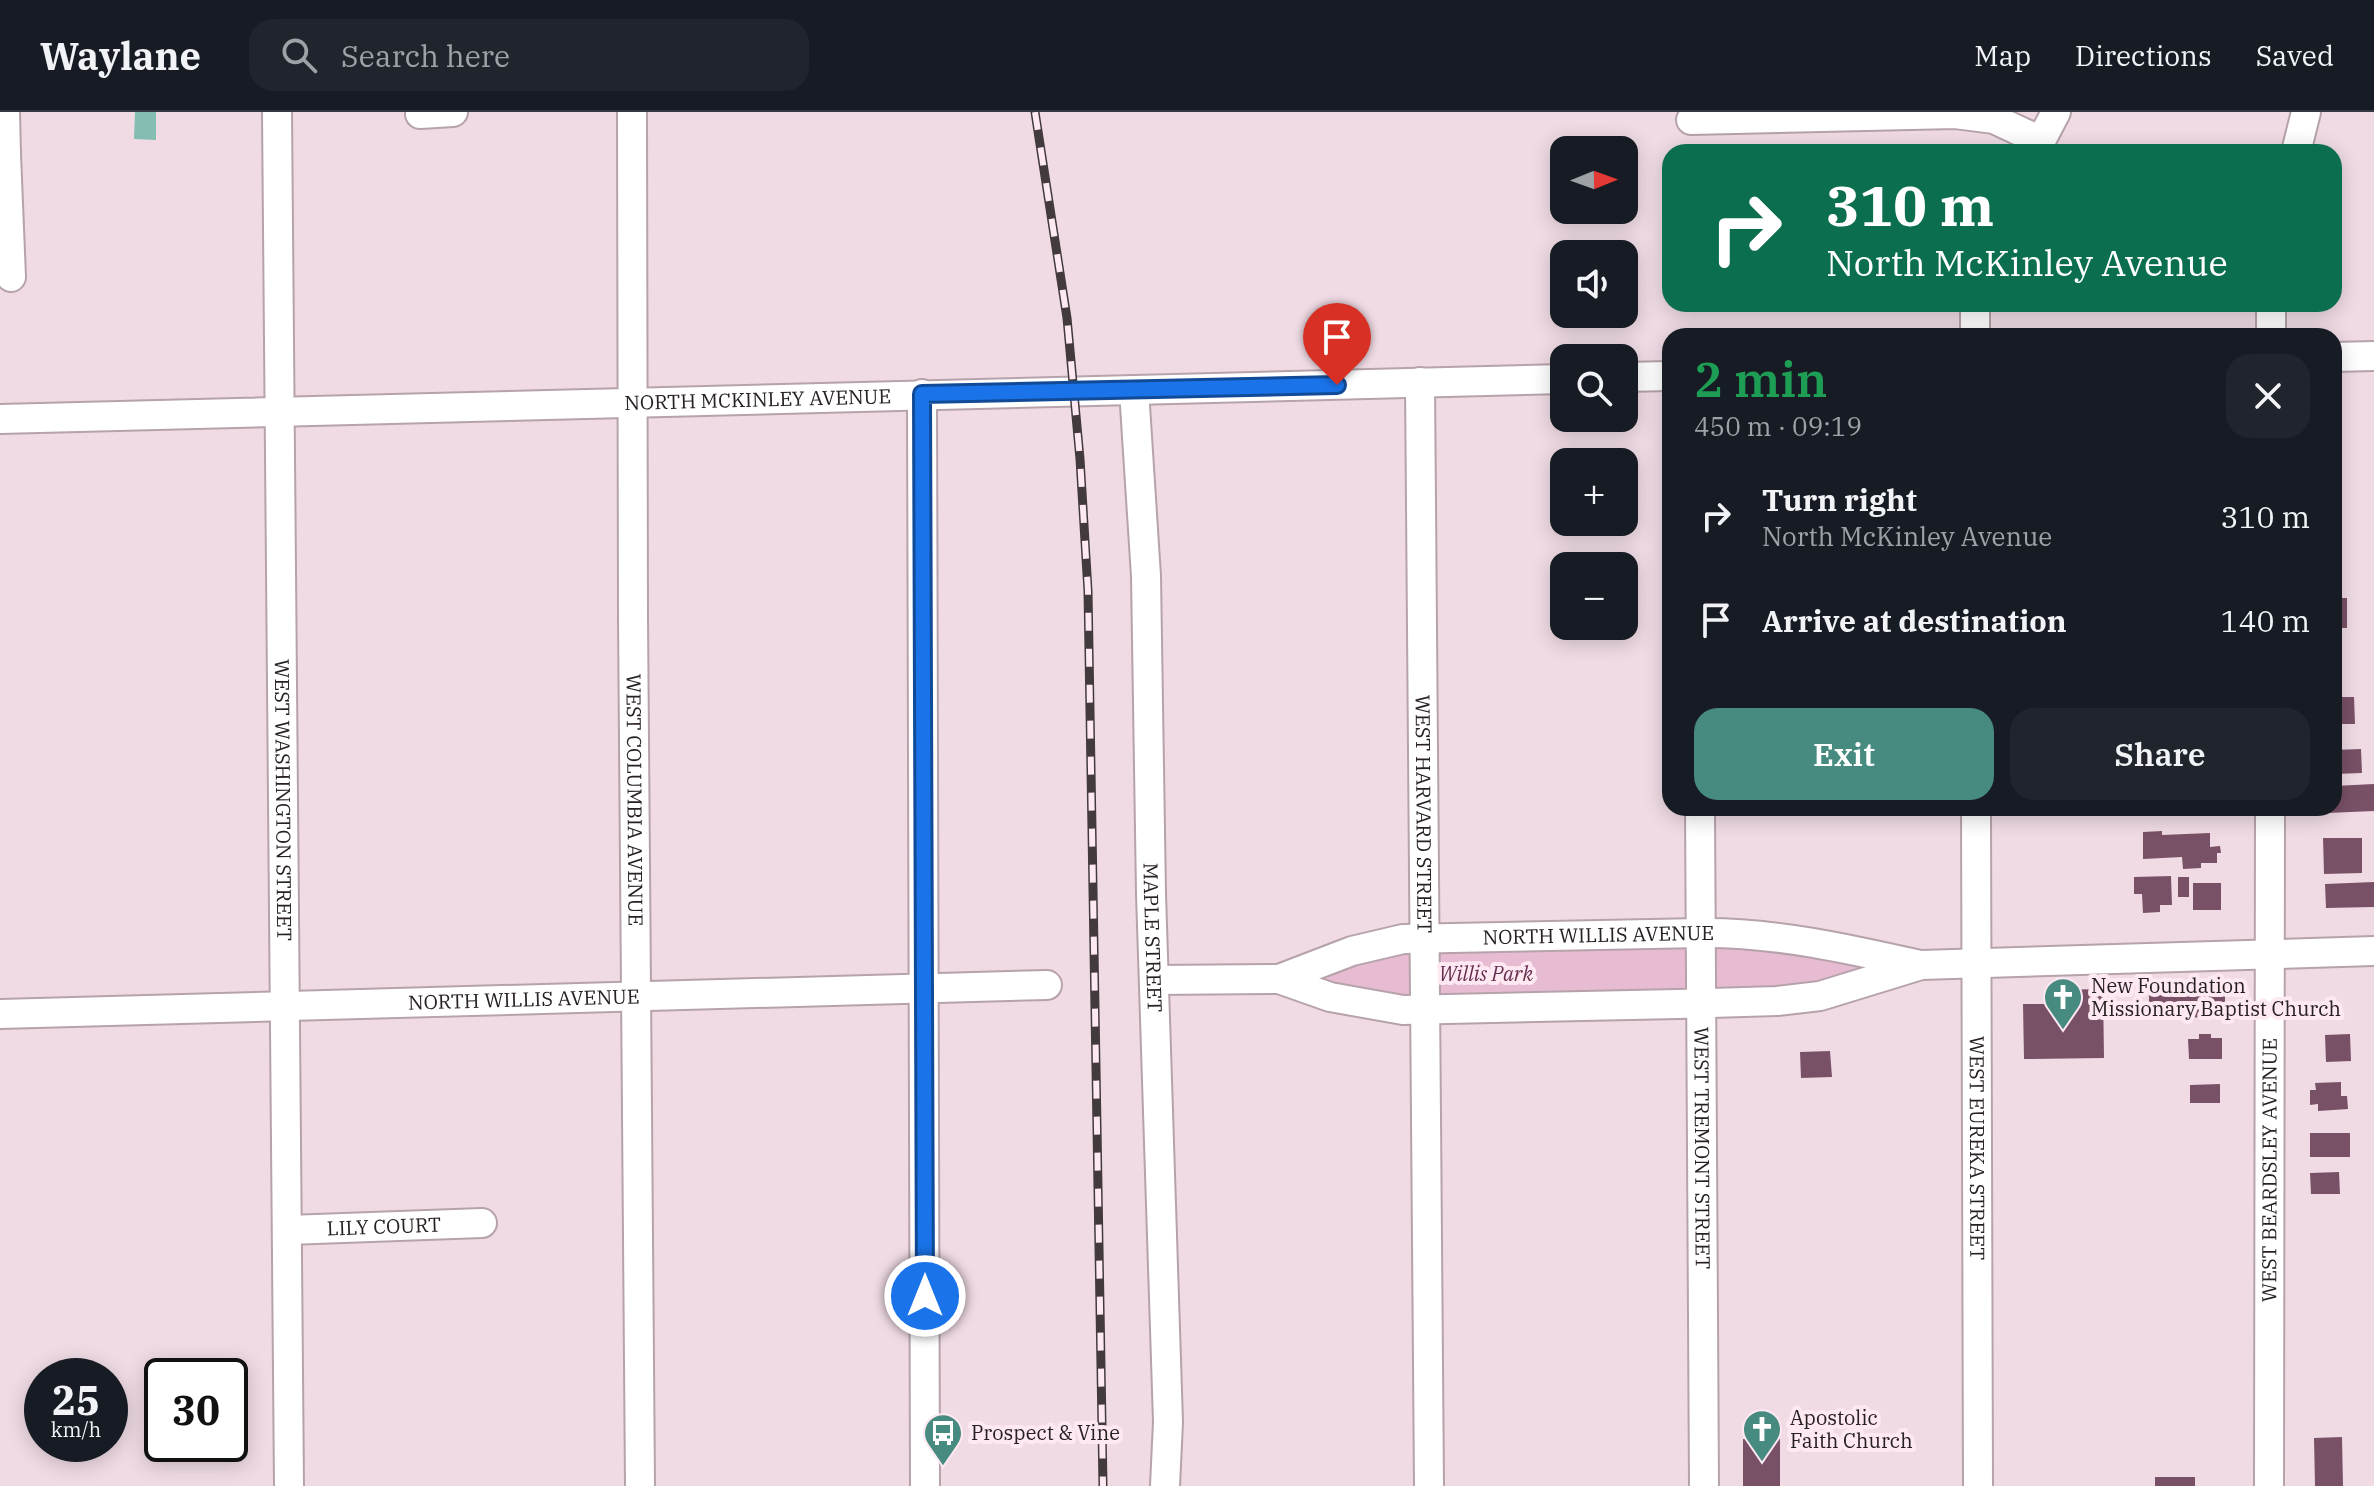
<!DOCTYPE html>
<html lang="en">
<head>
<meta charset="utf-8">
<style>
	:root { --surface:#171b24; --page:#20242c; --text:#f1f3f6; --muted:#9ea1a6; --line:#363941; --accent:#478b80 }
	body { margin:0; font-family:"IBM Plex Serif",serif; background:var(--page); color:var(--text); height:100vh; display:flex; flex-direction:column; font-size:30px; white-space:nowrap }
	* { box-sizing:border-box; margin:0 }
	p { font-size:26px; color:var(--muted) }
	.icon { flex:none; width:44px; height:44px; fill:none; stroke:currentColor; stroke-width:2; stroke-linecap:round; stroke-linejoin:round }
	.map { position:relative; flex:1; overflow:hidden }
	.drawer { position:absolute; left:1662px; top:216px; width:680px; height:488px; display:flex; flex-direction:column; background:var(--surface); border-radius:24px; box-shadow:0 4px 20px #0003 }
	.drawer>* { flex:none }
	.banner { position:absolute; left:1662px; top:32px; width:680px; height:168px; border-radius:24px; box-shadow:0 4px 20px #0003; background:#0b6e4f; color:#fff; overflow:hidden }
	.needle { width:52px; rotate:89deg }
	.controls { position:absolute; left:1550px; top:24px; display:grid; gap:16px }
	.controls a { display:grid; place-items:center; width:88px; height:88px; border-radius:16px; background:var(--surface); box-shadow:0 4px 20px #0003; font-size:40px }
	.speed { position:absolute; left:24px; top:1246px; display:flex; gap:16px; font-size:40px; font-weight:700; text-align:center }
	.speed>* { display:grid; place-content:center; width:104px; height:104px; border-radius:50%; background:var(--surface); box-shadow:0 4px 20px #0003; line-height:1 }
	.speed small { font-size:20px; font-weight:400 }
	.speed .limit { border:4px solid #111; border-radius:12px; background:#fff; color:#111 }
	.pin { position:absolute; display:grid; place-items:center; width:68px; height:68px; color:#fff; margin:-82px -34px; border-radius:50% 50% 50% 0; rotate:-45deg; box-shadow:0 0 8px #0007 }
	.pin .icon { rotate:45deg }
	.me { position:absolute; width:88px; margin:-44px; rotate:0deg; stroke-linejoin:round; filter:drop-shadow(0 0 6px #0008) }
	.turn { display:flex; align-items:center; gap:28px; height:168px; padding:0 32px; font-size:36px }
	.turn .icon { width:104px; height:104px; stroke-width:2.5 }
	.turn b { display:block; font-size:56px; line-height:68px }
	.round { display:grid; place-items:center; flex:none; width:84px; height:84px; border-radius:24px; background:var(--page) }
	.summary { display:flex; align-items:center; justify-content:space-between; height:136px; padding:0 32px }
	h1 { font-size:48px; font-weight:600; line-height:60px; color:#1e9e55 }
	.cta { display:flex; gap:16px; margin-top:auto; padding:16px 32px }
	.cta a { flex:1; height:92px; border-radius:24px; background:var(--accent); color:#fff; font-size:32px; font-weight:600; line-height:92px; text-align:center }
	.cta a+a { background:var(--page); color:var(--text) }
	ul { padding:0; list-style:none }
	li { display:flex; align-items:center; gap:24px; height:104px; padding:0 32px }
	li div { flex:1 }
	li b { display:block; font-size:30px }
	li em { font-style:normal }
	header { display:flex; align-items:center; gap:48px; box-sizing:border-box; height:112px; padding:0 40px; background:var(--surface); border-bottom:2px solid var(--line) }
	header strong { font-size:38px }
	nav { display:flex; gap:44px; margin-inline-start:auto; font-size:28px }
	.search { width:560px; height:72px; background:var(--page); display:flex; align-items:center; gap:20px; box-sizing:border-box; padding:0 28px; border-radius:24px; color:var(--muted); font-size:30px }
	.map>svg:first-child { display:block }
	.green { fill:#e7bbd1 }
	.water { fill:#84bdb2 }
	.building { fill:#795166 }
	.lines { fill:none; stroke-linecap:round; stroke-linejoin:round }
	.minor-casing { stroke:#b6a2ab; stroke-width:32 }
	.minor { stroke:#fff; stroke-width:28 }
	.rail-casing { stroke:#433a3e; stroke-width:9 }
	.rail { stroke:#fee8f2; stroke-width:6; stroke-dasharray:18; stroke-linecap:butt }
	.route-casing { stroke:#114b97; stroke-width:20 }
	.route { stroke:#1a73e8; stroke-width:14 }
	.labels { text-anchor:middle; stroke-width:8; stroke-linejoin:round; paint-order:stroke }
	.street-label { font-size:20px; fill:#282124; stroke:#fee8f2 }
	.park-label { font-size:20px; font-style:italic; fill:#662e4e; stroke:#fee8f2 }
	.poi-label { font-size:20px; fill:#282124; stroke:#fee8f2; text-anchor:start }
</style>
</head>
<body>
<header>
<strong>Waylane</strong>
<div class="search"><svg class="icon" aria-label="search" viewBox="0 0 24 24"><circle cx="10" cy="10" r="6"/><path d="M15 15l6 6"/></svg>Search here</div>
<nav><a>Map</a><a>Directions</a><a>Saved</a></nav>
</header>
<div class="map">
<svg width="2374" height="1374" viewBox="0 0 2374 1374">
	<rect width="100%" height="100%" fill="#f0dbe5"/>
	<path class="green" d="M1743,830L1864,852V859L1820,876L1366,886L1317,867L1390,840Z"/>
	<path class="water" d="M135,0H156V28L134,27Z"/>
	<path class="building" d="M2334,486H2347V516H2334Z
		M2334,535H2341L2342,565H2334Z
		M2334,585H2354L2355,612H2334Z
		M2361,637L2362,661L2334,662V638Z
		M2374,672V699L2327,701V696H2334V674Z
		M2193,696H2231V700L2193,699Z
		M2162,719V723L2210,721V735L2220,734L2221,741H2217V751H2201V756L2183,757L2182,745L2143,747V720Z
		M2323,726H2362V761L2324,762Z
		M2171,764L2172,793H2160V800L2143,801L2142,782H2134V765Z
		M2178,765H2189V785H2178Z
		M2374,770V795L2326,796L2325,772Z
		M2193,771H2221V798H2193Z
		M2103,877L2104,946L2024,947L2023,892H2055L2054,878Z
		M2176,879H2194V883L2225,882V905L2149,906V883H2177Z
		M2199,922H2211V926H2222V947H2189L2188,927H2199Z
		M2350,922L2351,949L2326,950L2325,923Z
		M1830,939L1832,965L1801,966L1800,940Z
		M2341,970V984H2347L2348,997L2318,999V992L2310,993V978H2316L2315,971Z
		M2220,972V991H2190V973Z
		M2310,1021H2350V1045H2310Z
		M2339,1060L2340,1082H2311L2310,1061Z
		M2342,1325L2343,1374H2315L2314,1326Z
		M1743,1327H1780V1374H1743Z
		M2155,1365H2195V1374H2155Z"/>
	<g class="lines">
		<defs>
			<g id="minor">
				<path id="s1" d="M277,0L289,1374"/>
				<path id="s2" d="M632,0L633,505L640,1374"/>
				<path d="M420,2L453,0"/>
				<path d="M1691,8L1955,2L1994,7L2041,29"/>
				<path d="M2035,40L2056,0"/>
				<path d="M2296,40L2306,0"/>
				<path d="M6,42L11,165"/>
				<path d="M0,45L6,42L5,0"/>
				<path d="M1975,224V192"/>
				<path d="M2271,224V192"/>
				<path d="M2334,245L2374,244"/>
				<path d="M1624,265L1670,264"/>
				<path id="s3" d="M1420,270L1429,1374"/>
				<path id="s4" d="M1134,278L1146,464L1151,782L1168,1310L1165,1374"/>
				<path d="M922,282L925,1374"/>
				<path id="s5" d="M0,307L1564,267"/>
				<path id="s6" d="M1700,696L1704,1374"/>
				<path id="s7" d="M1976,696L1978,1374"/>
				<path id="s8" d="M1279,867L1352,839L1403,827L1701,821C1774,820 1849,837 1920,853"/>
				<path d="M1154,868L1279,867L1330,885L1403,898L1678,892L1777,889L1820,884L1921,853L2374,839"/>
				<path id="s9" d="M0,902L1047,873"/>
				<path id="s10" d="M288,1118L482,1111"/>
				<path id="s11" d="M2269,1374L2270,696"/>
			</g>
		</defs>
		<use href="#minor" class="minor-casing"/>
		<use href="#minor" class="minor"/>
		<defs>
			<path id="rail" d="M1035,0L1067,206L1080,347L1088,479L1103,1374"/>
		</defs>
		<use href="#rail" class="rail-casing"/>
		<use href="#rail" class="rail"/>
	</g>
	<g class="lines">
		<defs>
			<path id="route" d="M925,1184L922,282L1337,273"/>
		</defs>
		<use href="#route" class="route-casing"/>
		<use href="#route" class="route"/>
	</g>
	<defs>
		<symbol id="church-pin" viewBox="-11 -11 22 30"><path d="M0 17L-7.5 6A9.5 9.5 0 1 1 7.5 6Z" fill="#478b80" stroke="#fee8f2"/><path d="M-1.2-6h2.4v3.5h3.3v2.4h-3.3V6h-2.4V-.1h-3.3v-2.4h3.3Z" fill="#fff"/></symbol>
		<symbol id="bus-pin" viewBox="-11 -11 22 30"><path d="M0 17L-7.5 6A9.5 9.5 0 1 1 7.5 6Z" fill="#478b80" stroke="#fee8f2"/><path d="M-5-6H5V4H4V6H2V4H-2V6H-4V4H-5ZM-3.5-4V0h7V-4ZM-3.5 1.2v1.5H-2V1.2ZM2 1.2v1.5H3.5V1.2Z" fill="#fff"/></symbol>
	</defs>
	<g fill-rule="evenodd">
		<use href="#church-pin" x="2041" y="863" width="44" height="60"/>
		<use href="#church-pin" x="1740" y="1295" width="44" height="60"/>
		<use href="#bus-pin" x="921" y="1299" width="44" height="60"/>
	</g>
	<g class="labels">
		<g class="street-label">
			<text dy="7" stroke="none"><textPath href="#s5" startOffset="758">NORTH MCKINLEY AVENUE</textPath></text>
			<text dy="7" stroke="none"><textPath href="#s1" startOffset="688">WEST WASHINGTON STREET</textPath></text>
			<text dy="7" stroke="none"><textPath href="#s2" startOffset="688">WEST COLUMBIA AVENUE</textPath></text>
			<text dy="7" stroke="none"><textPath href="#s3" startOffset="432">WEST HARVARD STREET</textPath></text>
			<text dy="7" stroke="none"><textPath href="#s8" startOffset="326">NORTH WILLIS AVENUE</textPath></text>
			<text dy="7" stroke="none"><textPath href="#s4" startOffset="548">MAPLE STREET</textPath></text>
			<text dy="7" stroke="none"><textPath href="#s9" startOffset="524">NORTH WILLIS AVENUE</textPath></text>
			<text dy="7" stroke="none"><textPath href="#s6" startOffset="340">WEST TREMONT STREET</textPath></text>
			<text dy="7" stroke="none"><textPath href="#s7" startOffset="340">WEST EUREKA STREET</textPath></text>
			<text dy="7" stroke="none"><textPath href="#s11" startOffset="316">WEST BEARDSLEY AVENUE</textPath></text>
			<text dy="7" stroke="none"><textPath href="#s10" startOffset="96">LILY COURT</textPath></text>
		</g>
		<g class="park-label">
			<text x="1486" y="869">Willis Park</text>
		</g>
		<g class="poi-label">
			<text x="2091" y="881">New Foundation<tspan x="2091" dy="23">Missionary Baptist Church</tspan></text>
			<text x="1790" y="1313">Apostolic<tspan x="1790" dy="23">Faith Church</tspan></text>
			<text x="971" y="1328">Prospect &amp; Vine</text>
		</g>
	</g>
</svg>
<div class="controls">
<a><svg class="needle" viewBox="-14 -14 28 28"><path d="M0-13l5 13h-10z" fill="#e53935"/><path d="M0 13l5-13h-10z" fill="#9ea1a6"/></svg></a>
<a><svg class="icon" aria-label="sound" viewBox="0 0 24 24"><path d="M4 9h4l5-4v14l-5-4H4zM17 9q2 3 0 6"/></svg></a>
<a><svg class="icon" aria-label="search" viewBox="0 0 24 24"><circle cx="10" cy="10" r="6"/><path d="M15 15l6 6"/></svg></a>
<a>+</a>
<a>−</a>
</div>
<div class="speed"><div>25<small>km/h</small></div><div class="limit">30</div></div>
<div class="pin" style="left:1337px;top:273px;background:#d93025"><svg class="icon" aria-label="arrive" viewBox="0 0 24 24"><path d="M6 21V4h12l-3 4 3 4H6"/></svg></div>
<svg class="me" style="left:925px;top:1184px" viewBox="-20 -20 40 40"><circle r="17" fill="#1a73e8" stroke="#fff" stroke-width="3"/><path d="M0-11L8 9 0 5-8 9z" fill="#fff"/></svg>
<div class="banner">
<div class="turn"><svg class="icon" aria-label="right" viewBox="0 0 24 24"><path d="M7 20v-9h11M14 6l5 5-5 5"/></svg><div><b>310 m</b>North McKinley Avenue</div></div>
</div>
<section class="drawer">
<div class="summary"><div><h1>2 min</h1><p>450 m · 09:19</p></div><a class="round"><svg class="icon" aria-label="close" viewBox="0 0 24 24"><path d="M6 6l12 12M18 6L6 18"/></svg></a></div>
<ul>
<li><svg class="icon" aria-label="right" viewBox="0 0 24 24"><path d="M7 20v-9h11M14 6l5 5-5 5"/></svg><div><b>Turn right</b><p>North McKinley Avenue</p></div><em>310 m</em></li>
<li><svg class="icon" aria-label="arrive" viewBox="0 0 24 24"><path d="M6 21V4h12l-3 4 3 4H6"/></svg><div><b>Arrive at destination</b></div><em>140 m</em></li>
</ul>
<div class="cta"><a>Exit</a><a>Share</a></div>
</section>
</div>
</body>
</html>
